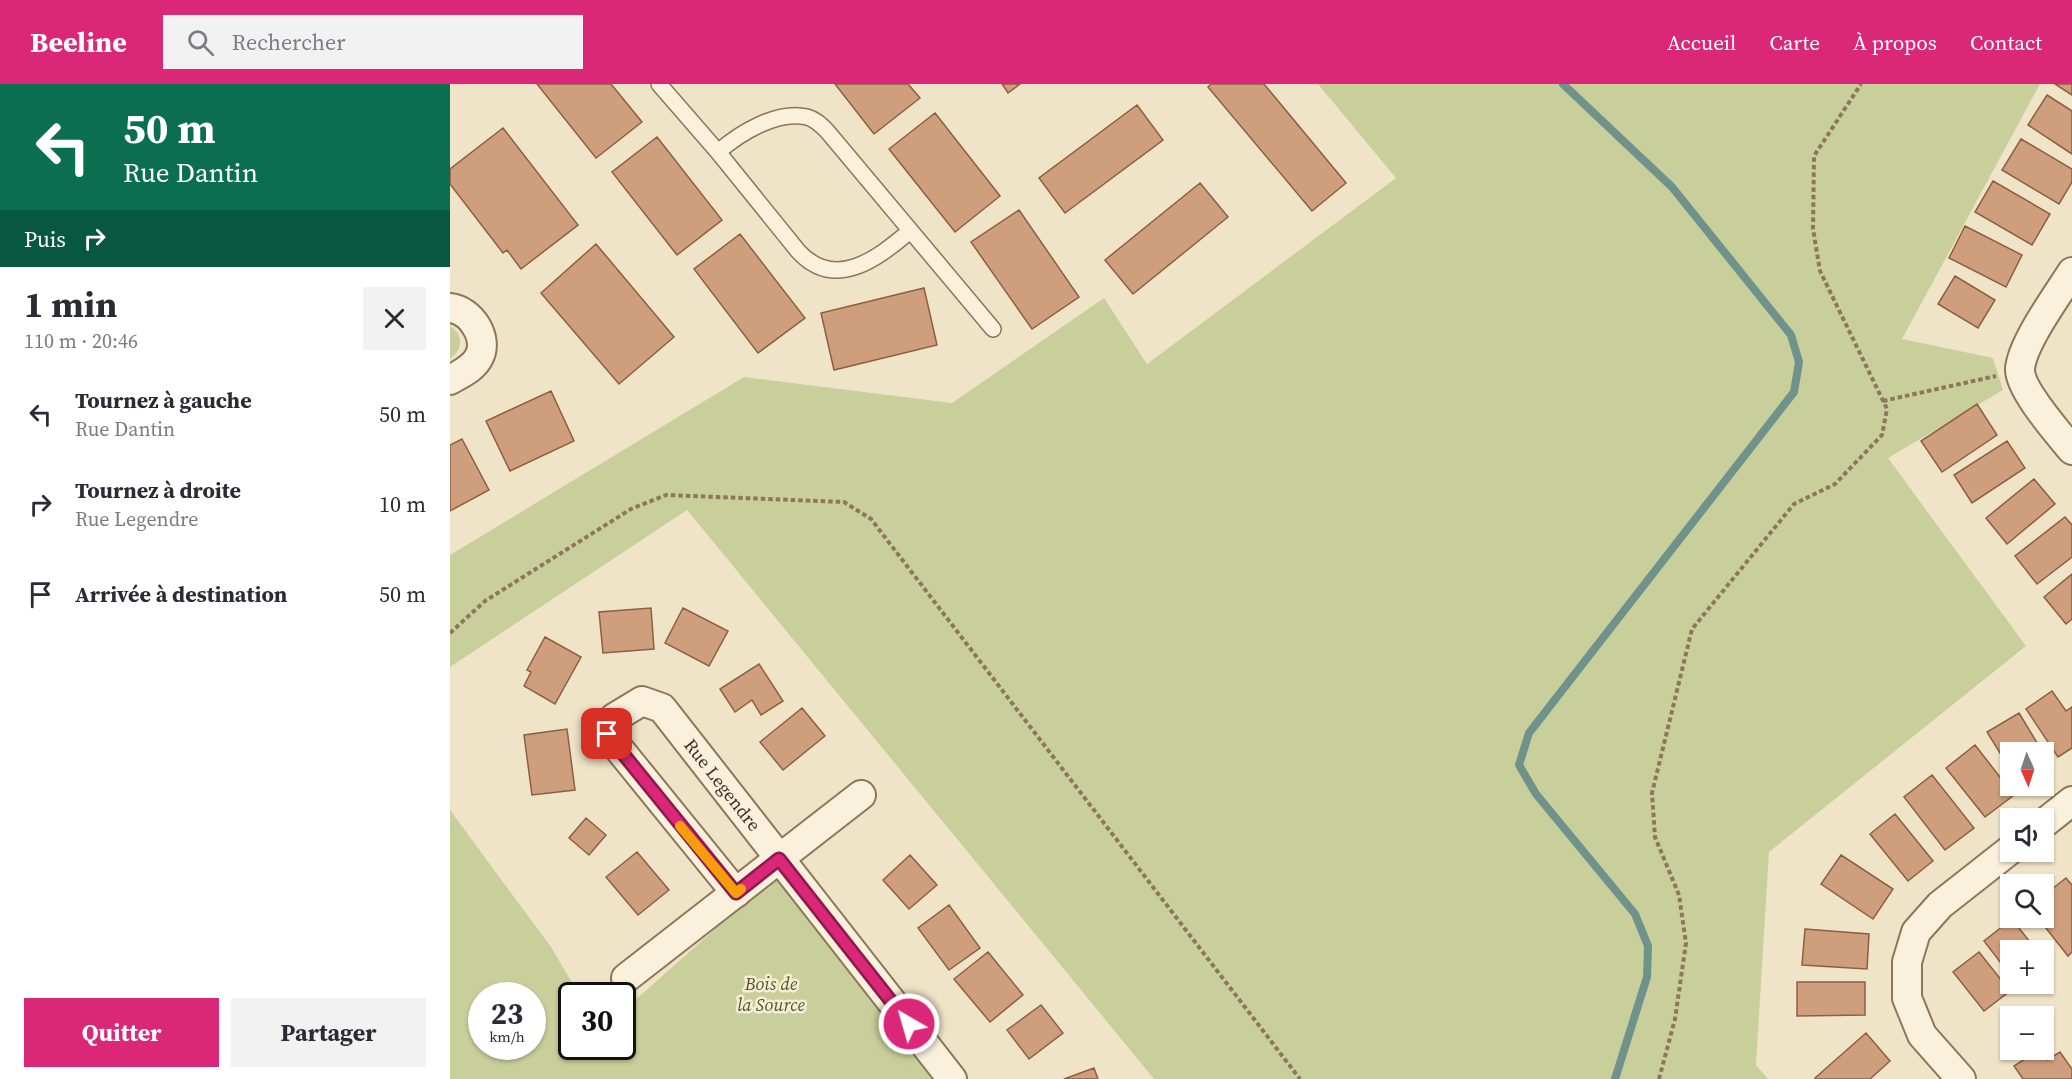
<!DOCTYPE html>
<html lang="fr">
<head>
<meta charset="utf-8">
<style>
	:root { --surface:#fff; --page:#f2f2f3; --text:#2b2b33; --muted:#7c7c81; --accent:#db2777 }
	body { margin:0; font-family:"Source Serif 4",serif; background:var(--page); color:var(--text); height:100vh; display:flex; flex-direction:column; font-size:22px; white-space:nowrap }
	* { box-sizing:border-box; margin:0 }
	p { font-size:20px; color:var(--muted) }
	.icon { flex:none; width:33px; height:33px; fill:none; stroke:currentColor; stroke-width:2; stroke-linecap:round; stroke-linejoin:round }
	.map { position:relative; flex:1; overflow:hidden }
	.sheet { display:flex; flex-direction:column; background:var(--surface); width:450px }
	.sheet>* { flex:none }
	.hud { background:#0b6e4f; color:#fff; overflow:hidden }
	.needle { width:39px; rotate:177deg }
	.buttons { position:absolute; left:1550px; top:658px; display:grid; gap:12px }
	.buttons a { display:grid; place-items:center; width:54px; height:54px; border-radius:0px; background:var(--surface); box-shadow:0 2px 4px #0004; font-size:30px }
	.speed { position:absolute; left:18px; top:898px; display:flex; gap:12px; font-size:30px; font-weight:700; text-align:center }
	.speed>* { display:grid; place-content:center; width:78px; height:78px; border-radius:50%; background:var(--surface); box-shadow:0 2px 4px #0004; line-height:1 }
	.speed small { font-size:15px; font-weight:400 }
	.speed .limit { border:3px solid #111; border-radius:9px; background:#fff; color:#111 }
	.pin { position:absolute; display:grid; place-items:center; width:51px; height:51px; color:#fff; margin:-26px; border-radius:12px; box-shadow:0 3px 9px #0006 }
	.me { position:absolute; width:66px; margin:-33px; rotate:322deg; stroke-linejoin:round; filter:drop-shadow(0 0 4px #0008) }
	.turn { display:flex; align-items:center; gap:21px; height:126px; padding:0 24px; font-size:27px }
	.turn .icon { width:78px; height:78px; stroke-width:2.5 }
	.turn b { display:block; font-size:42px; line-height:51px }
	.then { display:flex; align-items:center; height:57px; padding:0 24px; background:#0003; gap:12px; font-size:22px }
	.round { display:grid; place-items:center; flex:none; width:63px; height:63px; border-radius:0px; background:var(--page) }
	.head { display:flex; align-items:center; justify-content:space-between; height:102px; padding:0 24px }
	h1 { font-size:36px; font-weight:700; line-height:45px }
	.button { display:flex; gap:12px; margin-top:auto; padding:12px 24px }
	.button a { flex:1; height:69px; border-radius:0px; background:var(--accent); color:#fff; font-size:24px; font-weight:700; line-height:69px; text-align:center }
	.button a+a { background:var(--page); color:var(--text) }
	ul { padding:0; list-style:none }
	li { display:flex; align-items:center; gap:18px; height:90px; padding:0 24px }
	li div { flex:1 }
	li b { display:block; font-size:22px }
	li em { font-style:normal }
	header { display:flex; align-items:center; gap:36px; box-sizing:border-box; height:84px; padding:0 30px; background:var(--accent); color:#fff }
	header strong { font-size:28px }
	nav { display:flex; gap:33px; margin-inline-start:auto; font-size:21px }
	.search { width:420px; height:54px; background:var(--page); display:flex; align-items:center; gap:15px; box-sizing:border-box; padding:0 21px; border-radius:0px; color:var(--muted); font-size:22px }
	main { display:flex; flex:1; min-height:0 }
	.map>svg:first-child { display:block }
	.green { fill:#c9cf9b; fill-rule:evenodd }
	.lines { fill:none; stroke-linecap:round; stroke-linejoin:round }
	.stream { stroke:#6f938a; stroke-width:8 }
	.building { fill:#cf9f7d; stroke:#8d5f41; stroke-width:1.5 }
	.lane-casing { stroke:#8d765c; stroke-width:18 }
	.street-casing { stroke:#8d765c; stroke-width:32 }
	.path { stroke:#8d765c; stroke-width:4; stroke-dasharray:4.5 3; stroke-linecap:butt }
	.lane { stroke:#faf1dc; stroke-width:15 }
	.street { stroke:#faf1dc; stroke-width:28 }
	.route-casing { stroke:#8e194d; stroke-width:15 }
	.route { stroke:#db2777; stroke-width:10 }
	.slow { stroke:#f59e0b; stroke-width:10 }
	.labels { text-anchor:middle; stroke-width:5; stroke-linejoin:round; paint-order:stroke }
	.street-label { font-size:18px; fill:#3d2e20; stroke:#f7eed8 }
	.park-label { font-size:18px; font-style:italic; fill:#4d5a26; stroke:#f7eed8 }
</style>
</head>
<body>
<header>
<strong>Beeline</strong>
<div class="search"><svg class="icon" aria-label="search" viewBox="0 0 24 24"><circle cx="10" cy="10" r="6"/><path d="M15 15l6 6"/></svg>Rechercher</div>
<nav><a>Accueil</a><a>Carte</a><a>À propos</a><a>Contact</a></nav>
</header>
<main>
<section class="sheet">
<div class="hud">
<div class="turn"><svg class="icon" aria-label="left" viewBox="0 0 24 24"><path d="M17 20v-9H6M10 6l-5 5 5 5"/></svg><div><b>50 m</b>Rue Dantin</div></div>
<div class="then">Puis<svg class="icon" aria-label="right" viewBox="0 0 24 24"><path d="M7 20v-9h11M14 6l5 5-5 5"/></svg></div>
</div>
<div class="head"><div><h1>1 min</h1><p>110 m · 20:46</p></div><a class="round"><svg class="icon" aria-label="close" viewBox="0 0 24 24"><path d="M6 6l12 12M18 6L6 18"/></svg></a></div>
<ul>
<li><svg class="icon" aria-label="left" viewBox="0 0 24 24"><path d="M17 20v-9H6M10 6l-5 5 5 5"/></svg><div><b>Tournez à gauche</b><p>Rue Dantin</p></div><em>50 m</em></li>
<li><svg class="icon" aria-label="right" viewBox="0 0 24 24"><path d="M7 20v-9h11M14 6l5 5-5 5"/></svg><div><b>Tournez à droite</b><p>Rue Legendre</p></div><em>10 m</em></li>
<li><svg class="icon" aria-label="arrive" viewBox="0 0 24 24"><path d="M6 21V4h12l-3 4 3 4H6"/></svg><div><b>Arrivée à destination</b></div><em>50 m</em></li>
</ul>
<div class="button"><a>Quitter</a><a>Partager</a></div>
</section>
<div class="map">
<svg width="1622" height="995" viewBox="0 0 1622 995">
	<rect width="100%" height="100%" fill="#f0e4c8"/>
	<path class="green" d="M868,0H1590L1452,255L1543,274L1553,306L1438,374L1576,562L1319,768L1306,981L1318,995H704L237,426L0,583V471L294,293L502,319L654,214L697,280L946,94Z
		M0,242C14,250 13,266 0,275Z
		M0,726L101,863L130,912H122V963H172L173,927L293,820L335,791L502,995H0ZM32,912H82V963H32Z"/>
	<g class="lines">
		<path class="stream" d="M1113,0L1222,103L1341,251L1349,278L1344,308L1079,649L1069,681L1086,710L1185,830L1198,862L1197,893L1165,995"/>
	</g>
	<path class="building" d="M87,0H161L192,38L146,74Z
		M385,0H458L470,14L424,50Z
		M552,0H570L558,9Z
		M761,0H814L896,99L862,127L758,3Z
		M1605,0H1622V11Z
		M1597,11L1622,27V70L1578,41Z
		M687,21L713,56L615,129L589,94Z
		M485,29L550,112L505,148L439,65Z
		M53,44L128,141L71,185L57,166L53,169L0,100V85Z
		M207,53L272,136L227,171L162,88Z
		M1571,55L1622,85V98L1609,120L1552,86Z
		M1543,97L1600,130L1582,161L1525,128Z
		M750,99L778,133L683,210L655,176Z
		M569,126L629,213L582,245L521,158Z
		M1515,142L1572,171L1556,203L1499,174Z
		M290,150L355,234L308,269L244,185Z
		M146,160L224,253L169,300L91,209Z
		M1505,192L1545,216L1528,244L1488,220Z
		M474,204L487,261L384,286L371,229Z
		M101,307L124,357L60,387L36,337Z
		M1527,320L1547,351L1492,388L1471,357Z
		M12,355L39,406L0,427V361Z
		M1557,357L1575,384L1522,419L1504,391Z
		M1584,395L1605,420L1557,460L1536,434Z
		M1615,433L1622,441V473L1587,500L1565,472Z
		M1622,490V535L1616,540L1594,513Z
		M201,524L204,565L153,569L149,528Z
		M233,524L278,547L259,582L215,559Z
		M95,553L131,573L105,620L74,602L81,588L77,586Z
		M309,580L333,617L311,631L302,616L285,628L270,605Z
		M1602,607L1616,627L1622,623V664L1608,673L1576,625Z
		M352,624L375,652L333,686L310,658Z
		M1569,629L1603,685L1593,691V669H1560V685L1537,648Z
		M117,645L125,706L82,711L74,651Z
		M1525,661L1564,711L1535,733L1496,684Z
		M1482,691L1524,744L1495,766L1454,713Z
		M1445,730L1483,777L1458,797L1420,750Z
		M136,734L156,751L139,771L119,754Z
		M187,768L219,806L188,831L156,793Z
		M460,771L487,801L459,825L433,796Z
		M1391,771L1443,805L1423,835L1371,800Z
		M1616,794L1622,801V868L1618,872L1588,834H1593V812Z
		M499,821L530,864L499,886L468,844Z
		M1562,835L1587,867H1560V891L1534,857Z
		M1355,845L1419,850L1417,885L1352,881Z
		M538,868L573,911L540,938L504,895Z
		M1529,868L1560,907L1534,927L1503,888Z
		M1593,874L1603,887L1593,895Z
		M1347,898H1415V931L1347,932Z
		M1567,900H1587L1575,909Z
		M591,921L613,949L579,975L557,946Z
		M1416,949L1440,977L1420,995H1366L1365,994Z
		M1589,966L1597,976L1610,968L1622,985V995H1573L1564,982Z
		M644,984L648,995H614Z"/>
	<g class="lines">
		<defs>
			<path id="lane" d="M209,0L268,68L348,167C385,208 428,174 460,147
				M268,68C290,49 327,26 357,33C365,35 371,41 377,47L543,245"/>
			<g id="street">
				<path d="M1622,188C1607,212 1572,259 1570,285C1569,305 1609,350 1622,366"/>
				<path d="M0,224C21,226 39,254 29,273C23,285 10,290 0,296"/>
				<path d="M1593,740L1622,717"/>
				<path id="s1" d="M286,809L157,650L164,634L192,617L212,624L502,995"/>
				<path d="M176,894L411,711"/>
				<path d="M1511,995L1472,951L1457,914V878L1466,848L1490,821L1560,766"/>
			</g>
		</defs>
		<use href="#lane" class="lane-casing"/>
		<use href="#street" class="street-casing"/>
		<path class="path" d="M1433,317L1546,292
			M0,549L35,517L181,425L216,411L394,418L421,435L850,995
			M1209,995L1225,935L1236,859L1229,811L1205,753L1202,709L1242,545L1344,420L1385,400L1432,351L1437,325L1370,187L1363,145L1364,72L1411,0"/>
		<use href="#lane" class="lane"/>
		<use href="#street" class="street"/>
	</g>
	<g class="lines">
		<defs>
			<path id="route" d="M157,650L286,809L329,775L459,940"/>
		</defs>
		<use href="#route" class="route-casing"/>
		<use href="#route" class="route"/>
		<path class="slow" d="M230,742L286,809L291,805"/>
	</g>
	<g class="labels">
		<g class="street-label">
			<text dy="6" stroke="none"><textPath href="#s1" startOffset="374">Rue Legendre</textPath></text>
		</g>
		<g class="park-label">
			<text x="321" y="906">Bois de<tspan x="321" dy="21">la Source</tspan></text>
		</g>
	</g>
</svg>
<div class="buttons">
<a><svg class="needle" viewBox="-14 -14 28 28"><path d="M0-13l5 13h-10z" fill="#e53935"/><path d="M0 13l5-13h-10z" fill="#7c7c81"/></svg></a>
<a><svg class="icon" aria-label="sound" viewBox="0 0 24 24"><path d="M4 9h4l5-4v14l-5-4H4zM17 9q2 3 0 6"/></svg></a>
<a><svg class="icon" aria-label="search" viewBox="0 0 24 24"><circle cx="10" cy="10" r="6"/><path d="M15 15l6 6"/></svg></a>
<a>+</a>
<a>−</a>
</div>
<div class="speed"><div>23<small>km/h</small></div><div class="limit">30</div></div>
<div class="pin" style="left:157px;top:650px;background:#d93025"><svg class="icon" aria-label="arrive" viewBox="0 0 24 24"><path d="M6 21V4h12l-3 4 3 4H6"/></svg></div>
<svg class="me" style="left:459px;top:940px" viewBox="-20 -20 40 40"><circle r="17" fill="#db2777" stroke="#fff" stroke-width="3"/><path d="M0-11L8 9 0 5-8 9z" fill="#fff"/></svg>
</div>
</main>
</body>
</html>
